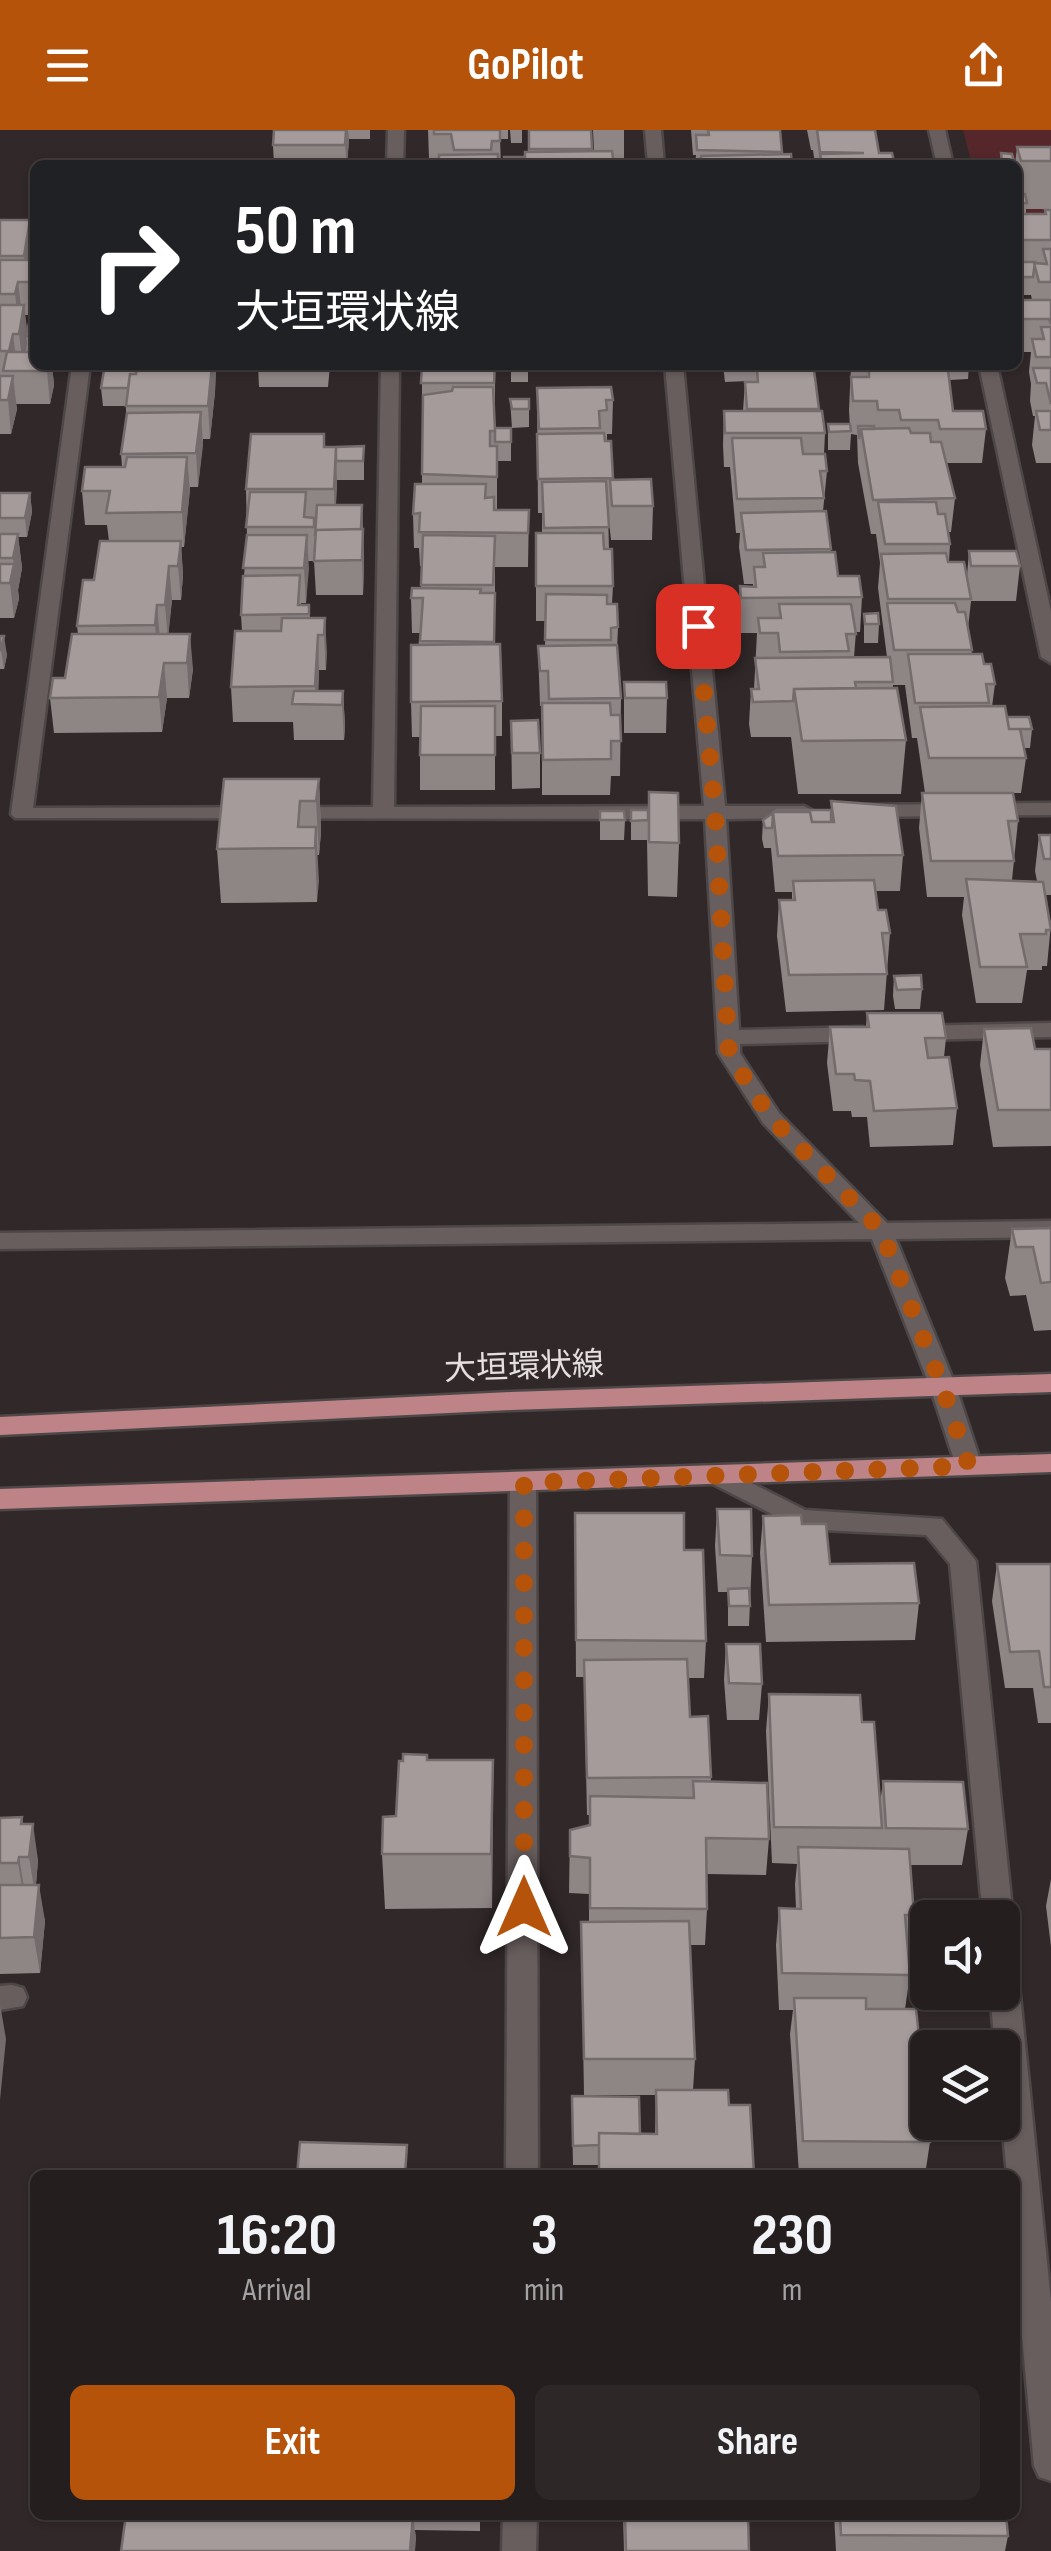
<!DOCTYPE html>
<html lang="en">
<head>
<meta charset="utf-8">
<style>
	:root { --surface:#251e1f; --page:#2d2728; --text:#f1f3f6; --muted:#a3a2a4; --line:#423c3d; --accent:#b45309 }
	body { margin:0; font-family:"Sofia Sans Condensed","Noto Sans JP",sans-serif; background:var(--page); color:var(--text); height:100vh; display:flex; flex-direction:column; font-size:38px; white-space:nowrap }
	* { box-sizing:border-box; margin:0 }
	p { font-size:32px; color:var(--muted) }
	.icon { flex:none; width:55px; height:55px; fill:none; stroke:currentColor; stroke-width:2; stroke-linecap:round; stroke-linejoin:round }
	.map { position:relative; flex:1; overflow:hidden }
	.sheet { position:absolute; left:30px; top:2040px; width:990px; height:350px; display:flex; flex-direction:column; background:var(--surface); border-radius:15px; box-shadow:0 2px 8px #0004,0 0 0 2px var(--line) }
	.sheet>* { flex:none }
	.banner { position:absolute; left:30px; top:30px; width:992px; height:210px; border-radius:15px; box-shadow:0 2px 8px #0004,0 0 0 2px var(--line); background:#202124; color:#fff; overflow:hidden }
	.tools { position:absolute; left:910px; top:1770px; display:grid; gap:20px }
	.tools a { display:grid; place-items:center; width:110px; height:110px; border-radius:15px; background:var(--surface); box-shadow:0 2px 8px #0004,0 0 0 2px var(--line); font-size:50px }
	.pin { position:absolute; display:grid; place-items:center; width:85px; height:85px; color:#fff; margin:-42px; border-radius:20px; box-shadow:0 5px 15px #0006 }
	.me { position:absolute; width:110px; margin:-55px; rotate:0deg; stroke-linejoin:round; filter:drop-shadow(0 0 8px #0008) }
	.turn { display:flex; align-items:center; gap:35px; height:210px; padding:0 40px; font-size:45px }
	.turn .icon { width:130px; height:130px; stroke-width:2.5 }
	.turn b { display:block; font-size:70px; line-height:85px }
	.eta { display:flex; justify-content:space-evenly; align-items:center; height:170px; text-align:center }
	.eta b { font-size:60px; font-weight:700; line-height:70px }
	.button { display:flex; gap:20px; margin-top:auto; padding:20px 40px }
	.button a { flex:1; height:115px; border-radius:15px; background:var(--accent); color:#fff; font-size:40px; font-weight:700; line-height:115px; text-align:center }
	.button a+a { background:var(--page); color:var(--text) }
	header { display:flex; justify-content:space-between; align-items:center; height:130px; padding:0 40px; background:var(--accent); color:#fff; font-size:45px; font-weight:700 }
	.map>svg:first-child { display:block }
	.green { fill:#55272b }
	.lines { fill:none; stroke-linecap:round; stroke-linejoin:round }
	.minor-casing { stroke:#4e4747; stroke-width:5 }
	.major-casing { stroke:#4e4747; stroke-width:5 }
	.minor { fill:#685e5e; fill-rule:evenodd }
	.major { fill:#bd8387; fill-rule:evenodd }
	.wall { fill:#8e8585 }
	.shaded-wall { fill:#746c6c }
	.building { fill:#a59b9b; stroke:#746c6c; stroke-width:2.5 }
	.route { stroke:#b45309; stroke-width:18; stroke-dasharray:0 32.4 }
	.labels { text-anchor:middle; stroke-width:10; stroke-linejoin:round; paint-order:stroke }
	.street-label { font-size:32px; fill:#e5dfdf; stroke:#312829 }
</style>
</head>
<body>
<header><svg class="icon" aria-label="menu" viewBox="0 0 24 24"><path d="M4 6h16M4 12h16M4 18h16"/></svg>GoPilot<svg class="icon" aria-label="share" viewBox="0 0 24 24"><path d="M12 15V3M7 8l5-5 5 5M5 13v7h14v-7"/></svg></header>
<div class="map">
<svg width="1051" height="2421" viewBox="0 0 1051 2421">
	<rect width="100%" height="100%" fill="#312829"/>
	<path class="green" d="M963,0H1051V89L1018,90V35H972Z"/>
	<g class="lines">
		<defs>
			<path id="minor" d="M388,0H404L403,35H387Z
				M645,0H661L664,35H648Z
				M929,0H945L953,35H937Z
				M72,235H90L33,678L373,677L381,235H399L394,677L704,676L665,235H683L725,676H804L815,682L804,688L726,689L739,900L863,897L874,904L863,911L740,914V923L779,983L887,1093L1051,1091V1107L896,1109L956,1257L982,1336L978,1343H960L956,1336L930,1257L872,1109L0,1119V1103L859,1093L763,993L718,923L705,689L15,688L11,684Z
				M979,235H997L1051,482V533L1041,527Z
				M1051,673V685L864,687L853,681L864,675Z
				M1051,893V907L912,910L901,903L912,896Z
				M720,1337L805,1380L942,1389L976,1431L1013,1788L1008,1796L1002,1798V1788H983L950,1434L926,1405L801,1399L711,1353L707,1346L711,1339Z
				M523,1344L532,1346L536,1353L538,2045H506L510,1353L514,1346Z
				M1002,1823L1012,1826L1017,1835L1051,2172V2351L1039,2347L1034,2336L1015,2131V2045H1007L1002,1992V1918H995L990,1862H1002Z
				M12,1855L23,1858L27,1867L23,1876L0,1880V1856Z
				M503,2385H537L536,2421H502Z"/>
			<path id="major" d="M1051,1244V1262L511,1280L0,1305V1287L511,1262Z
				M1051,1324V1342L0,1379V1359Z"/>
		</defs>
		<use href="#minor" class="minor-casing"/>
		<use href="#major" class="major-casing"/>
		<use href="#minor" class="minor"/>
		<use href="#major" class="major"/>
	</g>
	<path class="wall" d="M274,0H370V9H349L347,35H274L273,15Z
		M428,0H434L435,15L434,0H508V9H500L501,35H435V29H429Z
		M510,0H522V13H511Z
		M528,0H591L592,21H594L593,0H624V32L528,22Z
		M691,0H780L782,25L792,35H695L696,25H693Z
		M807,0H875L879,23L895,35H815L813,20H811Z
		M1017,17H1051V79H1026V84H1044L1045,80H1051V333H1036L1032,315L1035,286H1033L1030,271L1031,254L1029,242L1031,222H1018V170H1032L1031,165H1018V35H1015Z
		M1001,23L1014,31V35H1000Z
		M0,90L33,122L32,130H35V185H25L27,202L35,189V235H52L54,255L50,274H16L17,279L11,304H0Z
		M108,235H216L215,262L210,309H203L198,357H190L184,417H181L183,445L181,470H172L168,504L193,539L189,568H167L162,602L54,603L50,568L65,548L78,504L77,496L109,411L107,395H85L82,361L122,337L121,324L126,286V276H103L101,258L108,240Z
		M258,235H330L328,257H259Z
		M422,235H504V241H495V298H511V331H497V380H529L528,437H495V514L502,571V606H495V660H420V607H412L411,572L420,503H412L411,468L421,458L422,436H420L419,418H414L413,384L422,354Z
		M511,235H528V252H511Z
		M535,235H596V239H535Z
		M723,235H812V240H814L819,281L825,303L824,324L827,341L823,381L831,422L838,446L862,467L860,502H856L854,527H887L878,458L880,433L876,404H871L858,333L857,305L851,304L850,320H828V294L850,298L849,280L851,235H969L968,249L949,250L953,281L986,299L982,333H946L955,368L951,402H948L950,414L949,432L967,446L969,421L1020,436L1016,471H971L968,498L972,524L984,534L995,554L992,577L1007,587L1032,599L1030,618H1024L1026,628L1021,663H1013L1018,691L1012,750L1037,751L1035,741L1039,705H1051V765H1045L1051,794L1047,836H1042V840H1027L1022,873H976L962,785L964,767H927L919,698L922,663H925L917,608H912L905,555H893V558L906,610L901,664H798L791,607H751L749,594L751,559H754L757,503H740L738,491L740,456L753,457V454H744L739,417L740,403H736L730,337H724L723,315L724,281H743L745,252L748,251L725,252Z
		M537,258L613,270L612,304H607V311L613,350L653,376L652,410H611L608,382L609,419L613,456L612,474L618,497L617,520L621,568L620,646H611L610,665H542V576H540L538,516H545L546,491H536V403H542V383H538Z
		M510,269H529V297L512,298Z
		M364,316V350H337L336,375H362L364,434L363,465H316L314,431H308L306,473H301V475H309L310,488H325L326,540H319L318,561H343L345,596L344,610H294L293,592H233L231,557L242,501L241,485L247,407L246,359L325,317Z
		M0,363H30L32,382L27,407H18L22,438L18,460L19,469L14,488H0Z
		M864,484L879,494L878,513H864Z
		M0,506L7,525L4,539H0Z
		M624,552L667,568L666,603H624Z
		M511,591L540,623V658L512,659Z
		M319,649L321,702L319,725H317V772L221,773L217,719Z
		M831,671L903,725L900,761H875L878,780L890,803L884,880L786,882L777,806L779,770H792V762H775L771,718H764L762,709L763,690L831,680Z
		M631,680H648L679,713L677,767L648,766L647,710H631Z
		M600,681L625,690L624,710H600Z
		M894,846L922,859L920,879H895L893,866Z
		M867,883L946,908L944,927L957,978L953,1015L870,1017L867,987H852L851,981H833L827,933L830,897H866Z
		M984,899L1035,919H1051V1016L993,1017L980,935Z
		M1051,1098V1200L1034,1201L1026,1165L1010,1166L1005,1148L1012,1099Z
		M717,1379L752,1426L749,1496H728V1462H718L715,1416Z
		M575,1383L684,1420L706,1511L704,1548H688L690,1587L708,1586L711,1652L769,1709L766,1745L707,1744V1779L705,1815H690L695,1929L693,1960L729,1975L754,2045H598V2035H573L572,1986L640,2004H655L656,1965H584L581,1792H589V1764L569,1763L570,1700L590,1695V1685H587L584,1547H576Z
		M763,1386L802,1394L830,1434L919,1473L915,1510L766,1512L760,1423Z
		M997,1434H1051V1593H1038L1033,1558H1005L992,1471Z
		M726,1514L762,1554L759,1590H727L724,1550Z
		M769,1564L862,1592L880,1674L883,1651L968,1699L962,1735H910L914,1785L909,1821H908L910,1845L905,1879L930,2012L925,2045H799L790,1904L793,1880H779L776,1815L779,1778L796,1779L795,1754L797,1734L772,1733L766,1601Z
		M427,1630H493L492,1778L385,1779L382,1724L396,1686Z
		M22,1687L23,1694L38,1730L36,1755L45,1791L40,1843L0,1844V1688Z
		M1051,1749V1817L1046,1776Z
		M126,2385H480V2401L415,2400L416,2410Z
		M623,2385H748L749,2421H624Z
		M834,2385H1006L1008,2406L1005,2421H836Z"/>
	<path class="shaded-wall" d="M346,0H348L349,9L347,35L345,15Z
		M30,90L33,122L29,152H27L24,126Z
		M18,152L22,185L19,197L15,164Z
		M24,175L28,206H26L27,213L23,237L19,204Z
		M13,204L17,237L9,221Z
		M48,235H52L54,255L50,274L47,241Z
		M211,235H216L215,262L210,309L208,276Z
		M13,246L17,279L11,304L8,270Z
		M201,282L203,316L198,357L196,323Z
		M336,317L337,351L335,393L334,359Z
		M187,327L190,361L184,417L182,382Z
		M30,363L32,382L27,407L25,388Z
		M363,399L364,434L363,465L362,430Z
		M18,404L22,438L18,460L19,469L14,488L10,453L14,436L13,428Z
		M307,405L309,439L306,473L304,438Z
		M181,411L183,445L181,470L178,436Z
		M169,436L172,470L168,510L165,475Z
		M157,475L160,510L158,530L155,495Z
		M325,488L327,523L326,540L324,505Z
		M190,504L193,539L189,568L187,533Z
		M318,505L319,540L318,575H316L315,556Z
		M4,506L7,525L4,539L1,520Z
		M164,533L167,568L162,602L159,567Z
		M343,561L345,596L344,610L342,575Z
		M319,649L321,702L319,725L316,671Z
		M316,697L319,751L317,772L315,718Z
		M493,1630V1685L492,1778L491,1724Z
		M33,1694L38,1730L35,1764L29,1727Z
		M19,1727L25,1763L24,1769L18,1733Z
		M39,1755L45,1791L40,1843L34,1807Z
		M0,1874L6,1909L0,1970Z
		M413,2385L416,2410L415,2421H410Z"/>
	<path class="building" d="M274,0H346L345,15H273Z
		M434,0H500V11H492L491,20H454L451,4H434Z
		M529,0H591L592,19H529Z
		M708,0H780L782,22L697,20L696,5H709Z
		M817,0H875L879,23H892L895,35H822L820,24L864,23L820,22Z
		M1017,17H1051V31H1021Z
		M612,21L614,35H525V22Z
		M1001,23L1012,24L1014,31H1002Z
		M498,24V35H439V25Z
		M791,24L792,35H702L701,26Z
		M504,27H523V35H505Z
		M1018,64H1025L1027,73H1018Z
		M1045,80H1051V110H1018V84H1046Z
		M0,90H30L24,126H0Z
		M1043,119H1051V152H1039L1034,133L1047,134Z
		M0,130H35V152H18L15,164H0Z
		M1018,132H1035L1033,147H1018Z
		M1018,170H1051V194L1049,189H1018Z
		M0,175H24L19,204H13L9,221H0Z
		M30,189H35V206H26Z
		M1041,197H1051V227H1036L1032,209H1044Z
		M7,222H35V235H48L47,241H3Z
		M138,235H212L208,276H126L130,244H136Z
		M422,235H495L494,253H421Z
		M752,235H812V238H752Z
		M855,235H925V237H855Z
		M1033,238H1051V274L1046,253H1037Z
		M137,239L136,244H130L128,258H101L104,240Z
		M757,240H814L819,279H747L745,252H758Z
		M869,240H948L953,281H983L986,299H940L938,290H901L899,280H878L877,271H853L851,247H869Z
		M0,246H13L8,270H0Z
		M453,257H493L495,301H490V316H497V347L422,344L423,265L452,261Z
		M611,257L613,270H606L607,280L599,281L600,298L539,299L537,258Z
		M510,269H529V279H512Z
		M724,281H822L825,303H725Z
		M1036,281H1051V300H1040Z
		M201,282L196,323L121,324L127,283Z
		M828,294H850L851,301L829,302Z
		M858,296H874V299H861L859,309Z
		M495,298H511V312H495Z
		M909,298L911,303H930L931,312H941L955,368L873,370L861,299Z
		M604,303L605,311H611L613,348L538,349L537,304Z
		M251,304H324V317H336L334,359H246Z
		M732,308H801L803,324H825L827,341H820L824,368L737,369Z
		M364,316L363,331H336V317Z
		M127,327H187L182,382L106,383L110,361H82L85,337H125Z
		M651,349L653,376H612L610,350Z
		M606,351L609,397L544,398L542,352Z
		M415,354H486L485,368L494,367V380H529L528,403L419,402L420,383L413,384Z
		M250,362H306L304,387L314,388V397H246Z
		M0,363H30L25,388H0Z
		M878,372H936L938,384H945L950,414H885Z
		M317,375H362L361,399L316,400L315,406Z
		M826,381L831,419L746,420L741,383Z
		M363,399L362,430L314,431L316,400Z
		M536,403H603L604,419H612L613,456H536Z
		M0,404H18L13,428H0Z
		M247,405H307L304,438H243Z
		M423,405L495,406L493,455H421Z
		M100,411H181L178,436H169L165,475H157L155,495L77,496L83,450H94Z
		M969,421H1016L1020,436H971Z
		M835,422L838,446H859L862,467L741,468L740,456L756,457L754,437H765L763,423Z
		M946,423L948,432H964L971,469H888L881,424Z
		M0,434H14L10,453H0Z
		M300,445L298,475H309V484L241,485L243,446Z
		M412,458L481,459L480,463H495L494,512L420,511L423,468H411Z
		M546,464L607,465V474H617L618,497L611,498V510H545Z
		M887,473H955L958,482H965L972,520H894Z
		M779,474H851L856,504H846L849,521L780,522L778,503H760L758,488H781Z
		M878,483L879,494H865L864,484Z
		M282,488H325L324,505H318L315,556L231,557L235,501H281Z
		M72,504H190L187,533H164L159,567L50,568L53,548H65Z
		M0,506H4L1,520H0Z
		M500,514L502,571L411,572V515Z
		M617,515L621,568L549,569L548,541H540L538,516Z
		M908,524H982L984,534H991L995,554H986L989,573H915Z
		M890,527L893,552H855L856,558L794,559L793,571L753,572L751,559H759L755,528Z
		M624,552H666L667,568H625Z
		M897,558L906,610L802,611L794,559Z
		M294,561H343L342,575L292,574Z
		M542,573H610L611,585H620L621,611H611V629L543,630Z
		M421,576H495V625H420Z
		M1005,576L1009,599H1020L1026,628H929L920,577Z
		M1007,587H1029L1032,599H1009Z
		M538,590L540,623H512L511,591Z
		M224,649H319L316,671H300L298,697H316L315,718L217,719Z
		M649,662L678,663L679,713L649,712Z
		M922,663H1013L1018,691H1008L1014,731H931Z
		M831,671L896,676L903,725L778,726L773,682H810L812,692H834Z
		M631,680H648V690L631,691Z
		M777,680H831V692H812L810,682H774Z
		M600,681H624L625,690H600Z
		M773,683L772,698H765L763,690Z
		M1039,705H1051V729H1044Z
		M966,749L1043,752L1051,800H1046V804H1020L1027,837H980Z
		M874,750L878,780H886L890,803H882L887,844L789,845L779,770H795L793,751Z
		M921,845L922,859L897,860L894,846Z
		M867,883H942L946,908H925L928,928L949,927L957,978L874,981L870,951L855,950L854,944H836L830,897H869Z
		M1031,898L1035,919H1051V980H998L984,899Z
		M1051,1098V1152L1041,1153L1033,1117H1016L1012,1099Z
		M717,1379H751L752,1426L720,1425Z
		M575,1383H684V1420H703L706,1511L576,1510Z
		M801,1385L802,1394H826L830,1434L914,1433L919,1473L769,1475L763,1386Z
		M997,1434H1051V1557H1044L1039,1521L1010,1522Z
		M749,1458L750,1476H729L728,1459Z
		M726,1514H760L762,1554L729,1553Z
		M687,1529L690,1587L708,1586L711,1647L587,1648L584,1530Z
		M769,1564L860,1565L862,1592H874L882,1698L774,1697Z
		M403,1624L427,1625V1630H493L491,1724H382L383,1687L396,1686L399,1631H403Z
		M693,1651L767,1653L769,1709L706,1708L707,1779L590,1778V1728L570,1726V1700L590,1695V1666L694,1668Z
		M883,1651L963,1652L968,1699L886,1698Z
		M22,1687L21,1694H33L29,1727H19L18,1733H0V1688Z
		M798,1717L909,1719L914,1785H905L910,1845L782,1843L779,1778L801,1779Z
		M0,1755H39L34,1807L0,1808Z
		M689,1791L695,1929H584L581,1792Z
		M794,1868H866V1879H916L930,2012L803,2011Z
		M656,1960H728L729,1975H750L754,2045H599V2003L657,2004Z
		M572,1966L639,1967L640,2004L599,2003V2015L573,2016Z
		M300,2012L407,2015L405,2045H297Z
		M126,2385H413L410,2421H121Z
		M625,2385H748L749,2421H626Z
		M840,2385H1006L1008,2406L841,2405Z"/>
	<g class="lines">
		<path class="route" d="M524,1777V1353L969,1336L942,1256L881,1100L771,988L729,924L715,683L698,496"/>
	</g>
	<g class="labels">
		<g class="street-label">
			<text transform="translate(524 1236) rotate(-2)" y="11">大垣環状線</text>
		</g>
	</g>
</svg>
<div class="tools">
<a><svg class="icon" aria-label="sound" viewBox="0 0 24 24"><path d="M4 9h4l5-4v14l-5-4H4zM17 9q2 3 0 6"/></svg></a>
<a><svg class="icon" aria-label="layers" viewBox="0 0 24 24"><path d="M12 4l9 5-9 5-9-5zM3 14l9 5 9-5"/></svg></a>
</div>
<div class="pin" style="left:698px;top:496px;background:#d93025"><svg class="icon" aria-label="arrive" viewBox="0 0 24 24"><path d="M6 21V4h12l-3 4 3 4H6"/></svg></div>
<svg class="me" style="left:524px;top:1777px" viewBox="-20 -20 40 40"><path d="M0-17L14 15 0 8-14 15z" fill="#b45309" stroke="#fff" stroke-width="4"/></svg>
<div class="banner">
<div class="turn"><svg class="icon" aria-label="right" viewBox="0 0 24 24"><path d="M7 20v-9h11M14 6l5 5-5 5"/></svg><div><b>50 m</b>大垣環状線</div></div>
</div>
<section class="sheet">
<div class="eta">
<div><b>16:20</b><p>Arrival</p></div>
<div><b>3</b><p>min</p></div>
<div><b>230</b><p>m</p></div>
</div>
<div class="button"><a>Exit</a><a>Share</a></div>
</section>
</div>
</body>
</html>
